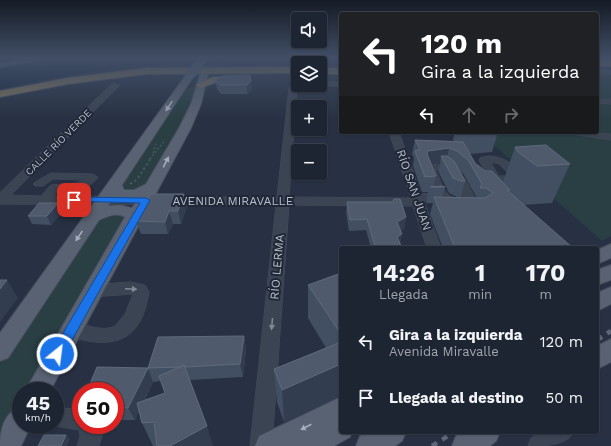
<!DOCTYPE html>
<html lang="es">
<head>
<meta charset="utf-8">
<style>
	:root { --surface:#1d2532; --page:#2a313e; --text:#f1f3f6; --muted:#a0a5ac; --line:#3b424d }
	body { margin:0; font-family:"Work Sans",sans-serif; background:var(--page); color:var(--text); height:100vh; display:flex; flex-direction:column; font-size:15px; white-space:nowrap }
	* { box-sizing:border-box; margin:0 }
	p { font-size:13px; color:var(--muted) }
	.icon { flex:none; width:22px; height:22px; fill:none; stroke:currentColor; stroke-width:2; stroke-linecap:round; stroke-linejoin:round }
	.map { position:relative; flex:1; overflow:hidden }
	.panel { position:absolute; left:339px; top:246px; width:260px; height:188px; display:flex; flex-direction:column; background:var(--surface); border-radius:4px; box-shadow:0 1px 3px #0004,0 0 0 1px var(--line) }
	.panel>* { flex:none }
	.guide { position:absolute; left:339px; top:12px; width:260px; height:122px; border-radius:4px; box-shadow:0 1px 3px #0004,0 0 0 1px var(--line); background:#202124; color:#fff; overflow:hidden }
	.buttons { position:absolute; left:291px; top:12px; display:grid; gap:8px }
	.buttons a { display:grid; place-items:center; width:36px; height:36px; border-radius:4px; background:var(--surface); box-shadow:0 1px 3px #0004,0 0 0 1px var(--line); font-size:20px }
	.speed { position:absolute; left:12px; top:382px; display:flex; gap:8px; font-size:20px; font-weight:700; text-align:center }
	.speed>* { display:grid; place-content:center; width:52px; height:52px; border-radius:50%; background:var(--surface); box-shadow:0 1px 3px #0004,0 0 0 1px var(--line); line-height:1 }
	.speed small { font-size:10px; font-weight:400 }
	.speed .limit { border:6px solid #d22; background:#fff; color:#111 }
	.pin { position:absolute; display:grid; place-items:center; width:34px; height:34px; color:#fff; margin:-17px; border-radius:8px; box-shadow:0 2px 6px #0006 }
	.me { position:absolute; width:44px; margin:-22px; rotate:29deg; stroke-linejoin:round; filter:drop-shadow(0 0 3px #0008) }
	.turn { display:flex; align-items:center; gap:14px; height:84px; padding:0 16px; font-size:18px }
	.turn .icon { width:52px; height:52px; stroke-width:2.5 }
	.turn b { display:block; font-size:28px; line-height:34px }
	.lanes { display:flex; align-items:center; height:38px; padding:0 16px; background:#0003; justify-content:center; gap:20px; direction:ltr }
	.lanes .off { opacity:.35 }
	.eta { display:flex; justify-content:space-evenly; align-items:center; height:68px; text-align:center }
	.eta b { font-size:24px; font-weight:700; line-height:28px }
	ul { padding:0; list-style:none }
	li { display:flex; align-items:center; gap:12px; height:56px; padding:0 16px }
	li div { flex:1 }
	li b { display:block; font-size:15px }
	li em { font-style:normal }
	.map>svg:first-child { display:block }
	.green { fill:#293f44 }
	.water { fill:#192841 }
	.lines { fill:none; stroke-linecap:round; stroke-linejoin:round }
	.minor-casing { stroke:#454c5c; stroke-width:1 }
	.major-casing { stroke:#454c5c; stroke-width:2 }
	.highway-casing { stroke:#464e5d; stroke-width:2 }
	.path-far1 { stroke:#42585b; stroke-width:1.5; stroke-dasharray:2 2; stroke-linecap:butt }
	.path { stroke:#42585b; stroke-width:2; stroke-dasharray:2.5 2.5; stroke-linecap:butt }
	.minor { fill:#3b4452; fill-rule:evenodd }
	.major { fill:#596272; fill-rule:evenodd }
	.highway { fill:#786d58; fill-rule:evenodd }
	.rail { stroke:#5d6779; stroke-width:4.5; stroke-dasharray:6 6; stroke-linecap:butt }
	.major-bridge-casing { stroke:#454c5c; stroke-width:10; stroke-linecap:butt }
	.path-bridge { stroke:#42585b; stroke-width:1; stroke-dasharray:1.5 1.5; stroke-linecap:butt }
	.major-bridge { stroke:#596272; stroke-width:9 }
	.wall { fill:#424e61; fill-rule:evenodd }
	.shaded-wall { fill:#323d50 }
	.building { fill:#4f5a6d; stroke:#5f6a7c }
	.oneway { fill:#a5acba }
	.oneway2 { fill:#808895 }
	.route { fill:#1a73e8; stroke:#114b97 }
	.labels { text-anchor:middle; stroke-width:4; stroke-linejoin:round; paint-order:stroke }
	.far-street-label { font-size:10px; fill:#b8bfcc; stroke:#202838 }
	.street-label { font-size:12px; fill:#b8bfcc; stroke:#202838 }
</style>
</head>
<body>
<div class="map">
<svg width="611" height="446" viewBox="0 0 611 446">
	<rect width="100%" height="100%" fill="#273143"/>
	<path class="green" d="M597,69H611V236L602,241L479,132H597Z
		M196,86L190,107L148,186L140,190H127L121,184L186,89Z
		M113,211L129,216L30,391H21V406L0,443V364L98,219Z"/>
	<path class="water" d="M17,58H29L18,68L121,58H341V65L298,63V65C244,65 191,62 138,66C91,70 45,79 0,89V69Z"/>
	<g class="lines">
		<defs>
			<path id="minor" d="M597,69L611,71V75L597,73Z
				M320,82H341V86H317L320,85Z
				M113,83L120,85L11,195L41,196L51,185L76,183L83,180L53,179L43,186H35L33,184L35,182L51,173L92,174L98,177C88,191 74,191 58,191L54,196L277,197L289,88L293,86L297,88L289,197L411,198L389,132H399L421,194L435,193L425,168L426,166C458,158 463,175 476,200L471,204L459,207L446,205L439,200L424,201L441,248H427L413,206L289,205L272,446H250L276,205L0,204V193ZM439,169C453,170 458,187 463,198C445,202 442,183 436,170Z
				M597,99L611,100V104L597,103Z
				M573,132L611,134V140L578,135Z
				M489,156C505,156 514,165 523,177L517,182L500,183L498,187H490L488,185L489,179L479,160L480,158ZM491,162L499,164L511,176H499Z
				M131,282L145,285L149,292C141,345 110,350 65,335L62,330L65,325C81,319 99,334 115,326L125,314L133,294L92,297L86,295L84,291L86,287L92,285Z
				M55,407L81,410V425H99L102,436L99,446H77L80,436L79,430L49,425H55Z
				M542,432H574C566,446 545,446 528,446L531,438Z"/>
			<path id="major" d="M28,58H43L39,60L0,67V63Z
				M191,71L195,74L122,185L124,190H134L146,184L179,128L191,104L200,74L201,72H207L208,74L201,104L191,128L50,391H25L125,217C117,212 108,216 99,220L8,358L0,361V333L188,72ZM114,197L128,199L138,198L132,208L120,205L108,206Z
				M611,244V258L597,264V250Z
				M611,265V280L597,285V270Z
				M611,287V304L597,311V293Z
				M611,339V362L597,369V346Z
				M341,397V432H352L350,437L334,446H255L259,436Z
				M21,406V425H31L21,446H0C0,429 4,413 21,406Z
				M368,432H406L402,441L395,446H356L360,436Z
				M463,432H500L496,441L490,446H452L456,436Z"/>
			<path id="highway" d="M597,60H611V66H597Z
				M298,67V73L147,74L68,84L0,97V91L68,78L147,68Z
				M320,68H341V74H320Z
				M213,77H229L234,80L229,83H214L201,88L196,85Z"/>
		</defs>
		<use href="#minor" class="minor-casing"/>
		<use href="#major" class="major-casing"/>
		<use href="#highway" class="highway-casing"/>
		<path class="path-far1" d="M153,153L156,143
			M150,159L165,140"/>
		<path class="path" d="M138,178L151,158
			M130,184L138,179"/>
		<use href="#minor" class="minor"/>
		<use href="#major" class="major"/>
		<use href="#highway" class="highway"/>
		<path class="rail" d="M597,340L611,331
			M432,446L454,432"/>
		<defs>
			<path id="major-bridge" d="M191,74L203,58"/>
		</defs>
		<use href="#major-bridge" class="major-bridge-casing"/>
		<path class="path-bridge" d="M210,75L220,58"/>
		<use href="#major-bridge" class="major-bridge"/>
	</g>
	<path class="wall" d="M250,75L252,90L247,94H221L217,89L215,80Z
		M455,132H498L492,152L470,154L475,163L485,171L503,182L515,147L570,164L552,203L523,205L573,248H443L430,214L433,203H426L428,192H422L413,166L414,158L412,154L415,140L454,141L453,140ZM440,164L438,171L449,193L457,197H461L465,181L460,171L464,175L477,198H442L445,187L434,186L436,176L431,165Z
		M184,194L187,206L181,224H173L168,234H141L136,221Z
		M347,202L406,217L404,229L400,231V244L402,248H371L366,230L349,231L346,213Z
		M58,203L62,212L51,225L32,224L28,216Z
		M341,273V397L340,396L284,422L277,402L274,369L326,348L308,318V285Z
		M244,336L246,350L243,377L190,380L213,446H153L142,423L139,411L135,420H115V391L148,368ZM161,381L165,393L145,400L153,382Z"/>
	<path class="shaded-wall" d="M251,81L252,90L247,94V85Z
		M449,148L446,163L441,156L440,164L425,165L428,151Z
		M184,194L187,206L181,224L178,211Z
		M58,203L62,212L51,225L47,216Z
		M169,211L173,224L168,234L165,222Z
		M406,217L404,229L395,233L397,222Z
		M402,234L400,246L397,237Z
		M7,280L18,298L0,322V289Z
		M244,336L246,350L243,377L240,364Z
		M341,364V389L340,396L284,422L282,390Z
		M148,368L153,382L135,420L128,408Z
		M207,426L213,446H170Z
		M66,435L70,439L67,446H61Z"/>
	<path class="building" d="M250,75L251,81L247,85H220L215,80L222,76Z
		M415,140L463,142L475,163L485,171H492L510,190H507L573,248H455L434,197L485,198L493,193L486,188H480L482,184L468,160L457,151L449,148L428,151L427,154L436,176L425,177L415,151L420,149Z
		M546,145L570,164L537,166L518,152L515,147Z
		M441,156H447L454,161L465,181H461L453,178Z
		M442,186L445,187H430Z
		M151,194H184L178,211H169L165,222L136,221Z
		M394,199H400L406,217L397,222L402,234L397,237L402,248L375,246L367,219L350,220L347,202H393Z
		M39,203H58L47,216H28Z
		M341,273V334L308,285Z
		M0,280H7L0,289Z
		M244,336L240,364L185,367L184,365L181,367L148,368L158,337Z
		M341,342V364L282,390L274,369Z
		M184,365L207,426L170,446H157L154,422L142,423L137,403L165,393L159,376Z
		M97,367L148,368L128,408L115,407V391H87Z
		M44,435H66L61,446H38Z"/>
	<defs><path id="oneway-solid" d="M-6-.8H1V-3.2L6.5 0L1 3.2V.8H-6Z"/></defs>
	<g class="oneway">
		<use href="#oneway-solid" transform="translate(169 106) rotate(123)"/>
		<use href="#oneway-solid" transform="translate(166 162) rotate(-63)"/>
		<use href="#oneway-solid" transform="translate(79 236) rotate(124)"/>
		<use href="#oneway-solid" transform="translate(306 427) rotate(153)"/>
	</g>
	<g class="oneway2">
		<use href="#oneway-solid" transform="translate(131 289) rotate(3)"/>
		<use href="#oneway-solid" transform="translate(272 324) rotate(95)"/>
	</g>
	<linearGradient id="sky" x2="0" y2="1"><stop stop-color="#151b25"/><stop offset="0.48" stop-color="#414e66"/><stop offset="1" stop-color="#414e66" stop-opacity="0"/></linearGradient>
	<rect width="611" height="120" fill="url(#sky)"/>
	<path class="route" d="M74,197L146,198L150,200L62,358L57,360L53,358L51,354L53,350L140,203L71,201V198Z"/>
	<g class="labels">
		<g class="far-street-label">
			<text transform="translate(58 142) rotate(-45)" y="4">CALLE RÍO VERDE</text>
		</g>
		<g class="street-label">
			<text transform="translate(414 190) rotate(71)" y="4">RÍO SAN JUAN</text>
			<text x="233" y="205">AVENIDA MIRAVALLE</text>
			<text transform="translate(277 267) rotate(-85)" y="4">RÍO LERMA</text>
		</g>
	</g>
</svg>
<div class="buttons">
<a><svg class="icon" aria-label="sound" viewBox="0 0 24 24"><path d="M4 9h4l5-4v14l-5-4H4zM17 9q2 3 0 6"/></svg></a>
<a><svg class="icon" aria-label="layers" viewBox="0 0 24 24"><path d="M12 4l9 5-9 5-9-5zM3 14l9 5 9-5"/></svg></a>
<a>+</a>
<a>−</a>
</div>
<div class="speed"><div>45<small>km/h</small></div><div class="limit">50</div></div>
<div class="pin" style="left:74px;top:200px;background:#d93025"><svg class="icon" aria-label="arrive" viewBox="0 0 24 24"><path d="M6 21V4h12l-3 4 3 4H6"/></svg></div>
<svg class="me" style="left:57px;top:354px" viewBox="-20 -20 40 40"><circle r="17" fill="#1a73e8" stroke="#fff" stroke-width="3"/><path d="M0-11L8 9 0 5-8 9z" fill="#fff"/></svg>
<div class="guide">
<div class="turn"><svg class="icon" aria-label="left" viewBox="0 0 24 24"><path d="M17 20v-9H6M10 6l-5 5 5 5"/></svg><div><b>120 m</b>Gira a la izquierda</div></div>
<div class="lanes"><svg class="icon" aria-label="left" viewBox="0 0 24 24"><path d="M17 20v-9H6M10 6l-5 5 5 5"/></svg><svg class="icon off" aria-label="ahead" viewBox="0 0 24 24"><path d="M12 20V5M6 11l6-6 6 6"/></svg><svg class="icon off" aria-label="right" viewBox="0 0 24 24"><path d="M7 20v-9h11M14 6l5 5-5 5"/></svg></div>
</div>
<section class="panel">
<div class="eta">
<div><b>14:26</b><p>Llegada</p></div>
<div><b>1</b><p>min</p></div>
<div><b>170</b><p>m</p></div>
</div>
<ul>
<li><svg class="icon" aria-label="left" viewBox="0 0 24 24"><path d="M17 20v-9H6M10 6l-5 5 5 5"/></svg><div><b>Gira a la izquierda</b><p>Avenida Miravalle</p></div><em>120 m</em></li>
<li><svg class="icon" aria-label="arrive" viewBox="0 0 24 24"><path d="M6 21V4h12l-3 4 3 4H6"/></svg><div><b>Llegada al destino</b></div><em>50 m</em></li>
</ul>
</section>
</div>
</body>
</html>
